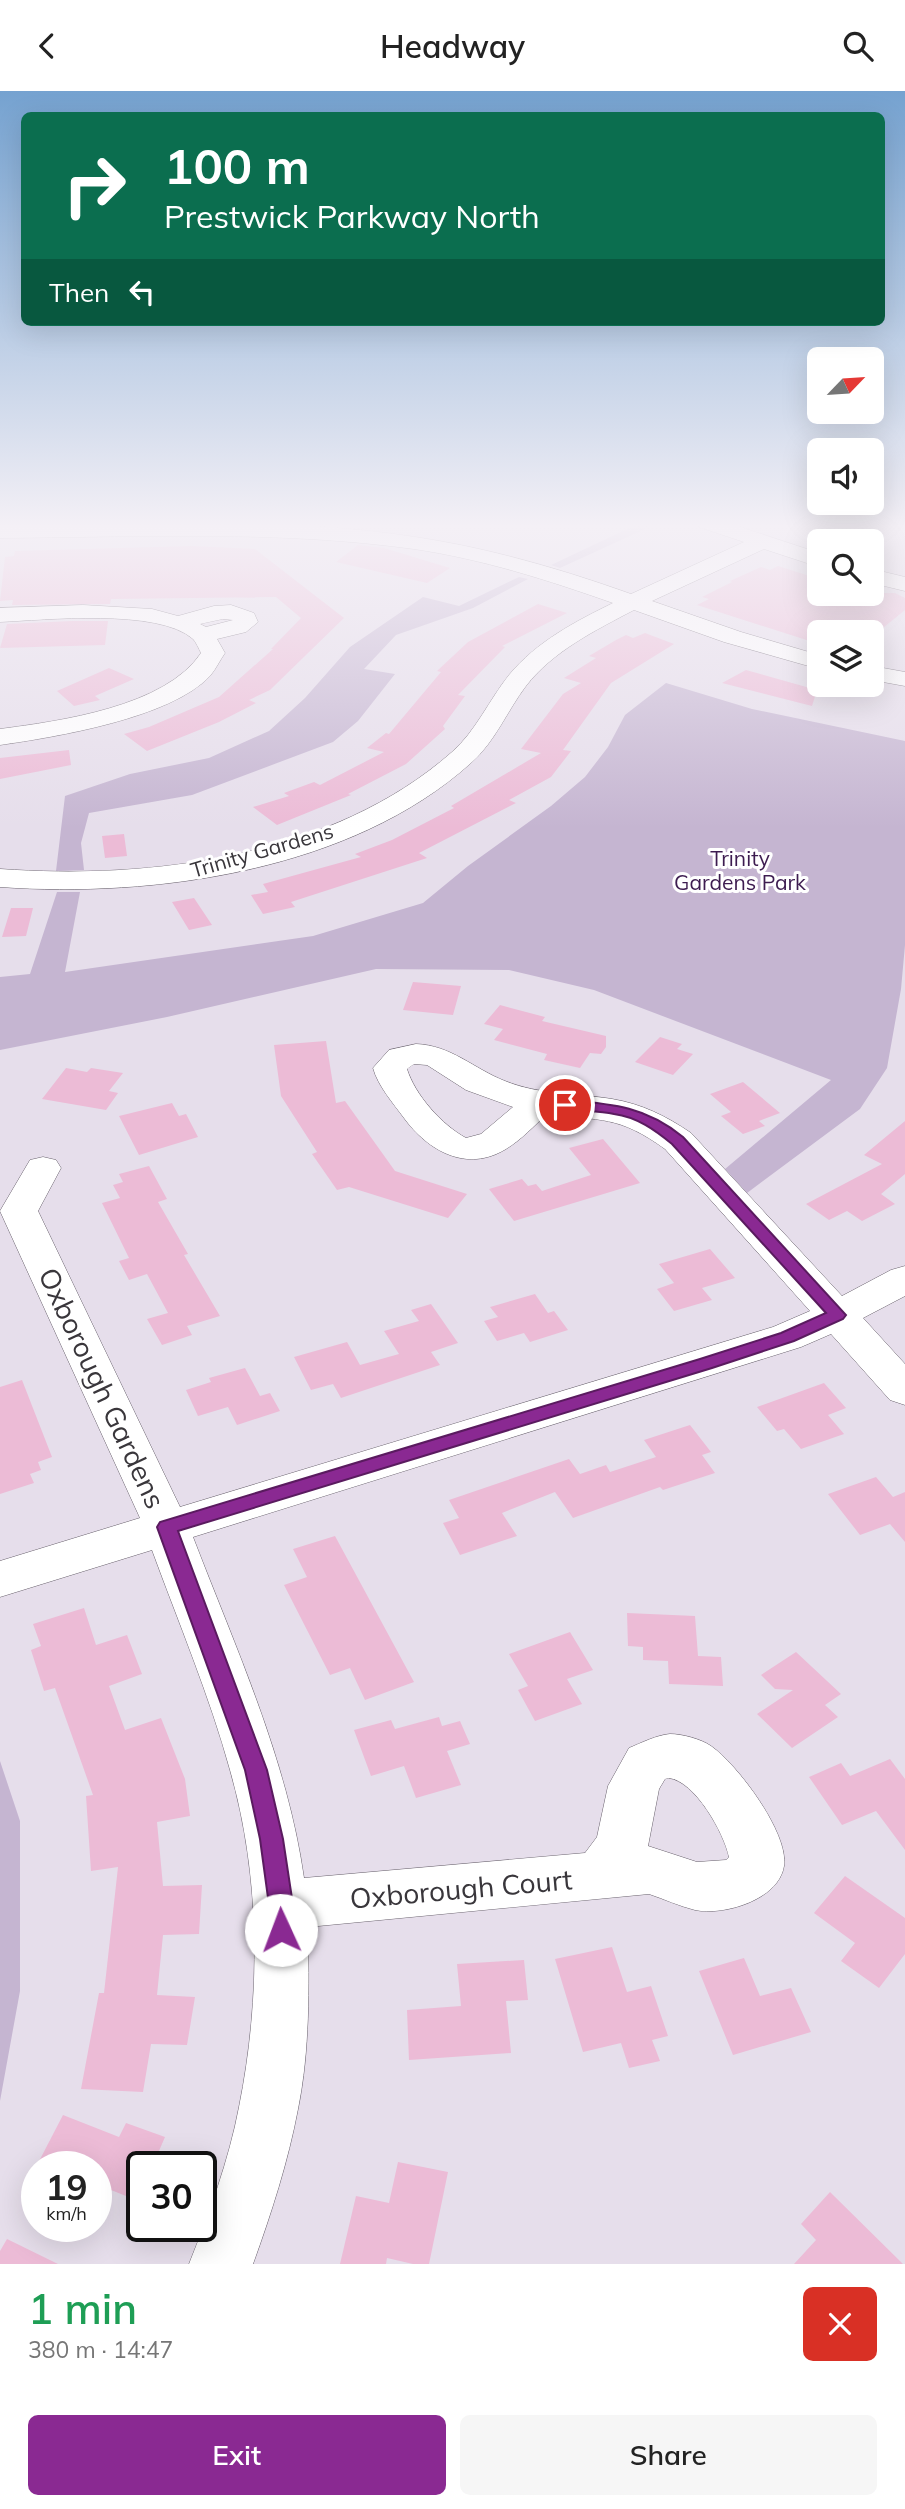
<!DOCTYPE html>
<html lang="en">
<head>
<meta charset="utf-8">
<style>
	:root { --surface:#fff; --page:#f6f6f6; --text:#222; --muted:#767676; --accent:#8a2992 }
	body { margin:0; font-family:Mulish,sans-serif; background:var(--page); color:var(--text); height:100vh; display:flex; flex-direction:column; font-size:26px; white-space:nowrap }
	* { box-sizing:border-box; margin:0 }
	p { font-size:23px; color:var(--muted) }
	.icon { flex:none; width:38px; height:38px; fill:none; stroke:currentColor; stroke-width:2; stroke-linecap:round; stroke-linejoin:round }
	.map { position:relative; height:2173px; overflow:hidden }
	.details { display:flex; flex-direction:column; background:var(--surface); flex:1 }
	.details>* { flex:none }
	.banner { position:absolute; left:21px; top:21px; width:864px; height:214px; border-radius:10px; box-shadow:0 7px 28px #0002; background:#0b6e4f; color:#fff; overflow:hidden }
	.needle { width:46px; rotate:65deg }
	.controls { position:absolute; left:807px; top:256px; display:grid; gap:14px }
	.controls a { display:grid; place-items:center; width:77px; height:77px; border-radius:10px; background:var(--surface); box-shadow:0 7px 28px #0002; font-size:35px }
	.speed { position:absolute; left:21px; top:2060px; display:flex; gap:14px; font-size:35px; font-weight:700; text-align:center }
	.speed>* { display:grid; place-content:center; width:91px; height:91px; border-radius:50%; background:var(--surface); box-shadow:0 7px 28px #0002; line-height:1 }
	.speed small { font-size:18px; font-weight:400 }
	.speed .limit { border:4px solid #111; border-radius:10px; background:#fff; color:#111 }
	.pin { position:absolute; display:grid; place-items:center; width:60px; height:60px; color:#fff; margin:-30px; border:4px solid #fff; border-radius:50%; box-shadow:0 2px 7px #0007 }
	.me { position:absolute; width:77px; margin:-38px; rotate:358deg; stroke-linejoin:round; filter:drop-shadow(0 0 5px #0008) }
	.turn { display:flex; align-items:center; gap:24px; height:147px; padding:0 28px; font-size:32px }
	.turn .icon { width:91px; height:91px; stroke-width:2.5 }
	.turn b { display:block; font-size:49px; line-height:60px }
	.then { display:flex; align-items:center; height:66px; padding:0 28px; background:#0003; gap:14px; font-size:26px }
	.round { display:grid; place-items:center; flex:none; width:74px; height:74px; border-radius:10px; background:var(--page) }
	.summary { display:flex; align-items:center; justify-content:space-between; height:119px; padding:0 28px }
	h1 { font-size:42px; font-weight:600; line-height:52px; color:#1e9e55 }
	.action { display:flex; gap:14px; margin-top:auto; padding:14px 28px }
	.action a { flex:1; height:80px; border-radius:10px; background:var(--accent); color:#fff; font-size:28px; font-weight:600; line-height:80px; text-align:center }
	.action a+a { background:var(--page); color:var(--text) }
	header { display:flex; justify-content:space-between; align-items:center; height:91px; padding:0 28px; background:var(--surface); font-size:32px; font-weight:600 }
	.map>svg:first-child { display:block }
	.green { fill:#c5b5d1 }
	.building { fill:#ecbbd6 }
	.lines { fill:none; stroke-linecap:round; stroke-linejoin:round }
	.minor-casing { stroke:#68616c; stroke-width:1 }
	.minor { fill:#fff; fill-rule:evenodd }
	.route { fill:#8a2992; stroke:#5a1b5f; stroke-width:2 }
	.labels { text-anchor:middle; stroke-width:6; stroke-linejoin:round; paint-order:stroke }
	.far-street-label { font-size:21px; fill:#39363b; stroke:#fff }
	.far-park-label { font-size:21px; fill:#3d1c50; stroke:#fff }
	.near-street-label { font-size:28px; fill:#39363b; stroke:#fff }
</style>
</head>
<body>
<header><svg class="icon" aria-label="back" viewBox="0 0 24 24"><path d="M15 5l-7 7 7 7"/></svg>Headway<svg class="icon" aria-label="search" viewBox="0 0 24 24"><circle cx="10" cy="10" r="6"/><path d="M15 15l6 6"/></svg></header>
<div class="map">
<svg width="905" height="2173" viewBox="0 0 905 2173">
	<rect width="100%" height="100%" fill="#e6deeb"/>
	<path class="green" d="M640,432H658L560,477L551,474Z
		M519,486L528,488L473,517L396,544L364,578L395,583L358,630L333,651L192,704L89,722L81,752L84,779L56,780L65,705L130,683L209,667L269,640L305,607L350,556L423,506L459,515Z
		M666,592L752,618L905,650V854L901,898L887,977L860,1018L747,1102L725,1078L831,989L594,899L509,879L376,878L167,926L0,959V886L30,883L57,801H80L65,881L313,845L423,812L468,775L551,715L585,686L608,656L625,624Z
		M0,1670L20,1730V1900L0,2010Z"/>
	<path class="building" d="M358,454L384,457L450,477L427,492L336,471Z
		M192,455L255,458L344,527L270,599L249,609L256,612L219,631L147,660L124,643L149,636L219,606L273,558H271L301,527L276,506L111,508L110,513L12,514L13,509L0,510L5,466L14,465L15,460Z
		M778,475L819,488V502H895L905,507V519L878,541H819V553L697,514L709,508L702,506L732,491L730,490L761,476L770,479Z
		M538,513L567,522L502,555L505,556L458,604L465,605L443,635L445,638L406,673L348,703L351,704L277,734L253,716L289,705L284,702L314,691L320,694L384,661L367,657L386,642L389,643L441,581L437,580L468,551Z
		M72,530H108L105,554L0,557L7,533Z
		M645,542L674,553L611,592L563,659L571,660L551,686L509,709L516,712L419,762L427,767L291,811L295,816L263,823L251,804L268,801L263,793L361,766L355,763L392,749L454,717L451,715L541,662L521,658L563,603L581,592L564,587L596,567L589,565L616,549L626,544L633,547Z
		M109,577L134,588L95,605L100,609L74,615L57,600Z
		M746,579L817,599L812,615L722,592Z
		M69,659L71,674L0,688V667Z
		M124,743L127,765L105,767L102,745Z
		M194,807L212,834L189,839L172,811Z
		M11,817H33L26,845L2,846Z
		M413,891L461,895L453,924L403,919Z
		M500,914L545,926L542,930L606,945V956L601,963L590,962L580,977L544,969L547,963L494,949L503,938L484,933Z
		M660,946L682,953L677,958L693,963L673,984L635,971Z
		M326,950L336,1012L345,1010L395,1080L467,1103L448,1127L349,1096L337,1099L312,1063L317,1061L281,1005L274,954Z
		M66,977L87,981L91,977L123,982L109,1000L118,1002L106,1019L42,1008Z
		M743,991L780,1022L759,1030L765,1035L743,1043L721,1025L731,1021L710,1003Z
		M172,1012L179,1025L186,1023L198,1046L139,1064L119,1025Z
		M905,1030V1083L881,1103L895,1113L862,1130L847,1120L829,1129L806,1113L882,1073L864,1064Z
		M603,1048L640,1092L514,1130L489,1098L522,1088L528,1095L536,1093L542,1100L591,1084L569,1057Z
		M149,1075L167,1108L158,1111L188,1163L184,1164L220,1225L187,1235L192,1244L162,1254L147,1228L168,1222L147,1183L129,1189L119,1170L129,1167L102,1112L120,1107L113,1094L123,1091L119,1083Z
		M710,1158L735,1187L702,1197L712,1209L674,1220L657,1198L674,1192L659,1173Z
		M535,1203L548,1222L554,1220L568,1239L530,1251L524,1242L497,1250L484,1230L498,1226L490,1216Z
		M431,1213L458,1252L431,1261L440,1274L341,1307L333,1293L311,1299L294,1266L347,1251L360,1274L399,1263L384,1240L419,1230L411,1219Z
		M245,1277L260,1305L270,1302L280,1320L237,1334L228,1316L198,1325L186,1299L211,1291L209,1287Z
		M22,1289L52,1366L38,1371L41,1379L30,1383L34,1392L0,1403V1296Z
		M824,1292L846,1317L828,1324L844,1343L801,1358L784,1338L777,1340L757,1316Z
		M690,1334L711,1361L702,1364L715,1382L663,1399L660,1396L573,1427L555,1401L502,1422L517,1445L460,1464L443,1432L459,1427L449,1409L569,1368L580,1383L606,1374L610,1381L656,1366L644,1349Z
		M876,1386L893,1406L905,1401V1451L890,1433L860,1444L828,1403Z
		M335,1445L414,1591L365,1609L350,1577L330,1584L284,1494L307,1486L293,1458Z
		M84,1517L96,1554L127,1544L142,1583L109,1595L125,1639L161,1627L185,1688L190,1725L157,1731L163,1795L202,1794L199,1843L163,1844L157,1904L195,1906L187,1954L151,1953L143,2001L81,1998L99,1902H104L118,1776L91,1780L86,1705L93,1704L55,1597L44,1600L31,1559L41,1555L33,1533Z
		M627,1522L695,1525L698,1565L721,1566L723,1595L669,1593L668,1570L643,1569V1556L628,1555Z
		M570,1541L593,1579L567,1588L582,1613L535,1630L518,1599L528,1595L509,1563Z
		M796,1561L841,1603L825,1614L838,1626L792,1657L757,1623L793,1599L775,1598L761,1584Z
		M439,1626L442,1635L460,1630L470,1653L447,1660L461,1694L416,1707L404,1675L371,1685L354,1639L391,1629L395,1638Z
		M890,1668L905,1688V1759L876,1720L842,1734L809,1686L841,1672L850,1685Z
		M845,1785L905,1827V1863L879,1897L841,1870L855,1852L814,1822Z
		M612,1856L627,1901L651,1895L668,1945L652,1949L660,1970L629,1977L621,1952L583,1961L555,1868Z
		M744,1867L760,1905L791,1897L811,1941L733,1964L699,1880Z
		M524,1869L528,1909L506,1910L511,1962L409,1969L407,1919L461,1915L457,1873Z
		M63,2024L119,2046L126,2032L165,2046L152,2076H142V2097L136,2109L96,2093V2076H36Z
		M398,2071L448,2081L429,2173H413L387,2167L386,2173H340L356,2105L389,2112Z
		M830,2101L903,2173H794L816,2149L801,2133Z
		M7,2148L58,2173H0V2160Z"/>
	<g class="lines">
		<defs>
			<path id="minor" d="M696,432H728L819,462V476L764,458L652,510L741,541L819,564V578L724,551L634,519C596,539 553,560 526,595C507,620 495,651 471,672C351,780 154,807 0,796V778C152,789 333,766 452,661C476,640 489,609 509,584C536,551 576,530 613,512C548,489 482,468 414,458C277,439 138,446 0,447V435C138,434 278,425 415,446C489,457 561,478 631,503L744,451L699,436Z
				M872,478L905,486V500L872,492Z
				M83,514L152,518L178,525L214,515L231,514L254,522L258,531L246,541L217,548L225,562C220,569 216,578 210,585C171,627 56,646 0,654V638C60,630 165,616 201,562C199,558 196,551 193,548C158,517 45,529 0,531V517ZM223,528L233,529L206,536L200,533Z
				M872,575L905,581V595L872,589Z
				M416,953C451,954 474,978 505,990C540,1004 575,1002 612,1008C642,1013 666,1025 691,1042L842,1205L891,1179L905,1175V1205L863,1227L905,1273V1314L890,1309L831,1243L801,1256L193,1446C236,1558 287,1668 304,1787L585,1762L597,1746L608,1695L629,1657C641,1652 657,1644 670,1643C682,1643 701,1648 711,1655C737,1673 789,1742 784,1775C779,1809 723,1825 695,1819C679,1815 664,1808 649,1803L308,1836C309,1896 310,1959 298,2018C288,2071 271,2123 253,2173H189C209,2123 229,2069 239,2016C261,1907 261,1787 230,1679C210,1606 178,1530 152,1459L0,1506V1470L140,1427L0,1120L30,1069L43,1066L56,1069L61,1077L38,1120L180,1416L773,1236L810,1220L665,1058C618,1024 601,1030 547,1023C534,1035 521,1049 506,1058C467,1082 428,1060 404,1027C393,1012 378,995 373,977L389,959ZM414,973L427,974L466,999L513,1016L481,1043L466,1047C442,1034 415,1004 407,978ZM669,1687C695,1690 724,1742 729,1766L726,1769L697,1771L648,1755L659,1698L665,1688Z"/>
		</defs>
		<use href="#minor" class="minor-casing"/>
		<use href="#minor" class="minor"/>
	</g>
	<linearGradient id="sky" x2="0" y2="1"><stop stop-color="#75a2d0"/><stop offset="0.59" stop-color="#f4f0f6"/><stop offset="1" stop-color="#f4f0f6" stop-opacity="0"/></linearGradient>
	<rect width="905" height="737" fill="url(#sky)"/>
	<path class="route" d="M565,1009C612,1013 645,1015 683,1046L846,1224L843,1228L794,1250L712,1277L178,1440L267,1679L283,1748L293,1814V1839L289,1847L281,1850L272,1847L269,1839V1814L260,1748L245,1679L157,1436L160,1431L700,1268L781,1242L826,1222L672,1053C655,1039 637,1026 614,1023C596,1019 577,1021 560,1017L557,1014Z"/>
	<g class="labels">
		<g class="far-street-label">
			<text transform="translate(262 760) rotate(-16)" y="7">Trinity Gardens</text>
		</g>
		<g class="far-park-label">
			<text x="740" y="775">Trinity<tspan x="740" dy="24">Gardens Park</tspan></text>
		</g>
		<g class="near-street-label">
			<text transform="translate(102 1297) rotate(65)" y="10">Oxborough Gardens</text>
			<text transform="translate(461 1798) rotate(-5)" y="10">Oxborough Court</text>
		</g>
	</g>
</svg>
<div class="controls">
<a><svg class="needle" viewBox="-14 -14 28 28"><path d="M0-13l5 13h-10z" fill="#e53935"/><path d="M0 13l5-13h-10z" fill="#767676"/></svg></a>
<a><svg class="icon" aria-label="sound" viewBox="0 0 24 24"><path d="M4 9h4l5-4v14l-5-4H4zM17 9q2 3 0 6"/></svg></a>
<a><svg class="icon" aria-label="search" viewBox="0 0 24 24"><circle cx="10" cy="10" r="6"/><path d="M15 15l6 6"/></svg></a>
<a><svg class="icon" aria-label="layers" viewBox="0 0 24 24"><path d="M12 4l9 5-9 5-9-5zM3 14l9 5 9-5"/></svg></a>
</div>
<div class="speed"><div>19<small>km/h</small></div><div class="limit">30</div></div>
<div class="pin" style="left:565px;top:1014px;background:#d93025"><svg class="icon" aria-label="arrive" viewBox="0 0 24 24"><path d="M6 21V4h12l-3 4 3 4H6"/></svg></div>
<svg class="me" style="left:281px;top:1839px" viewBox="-20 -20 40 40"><circle r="19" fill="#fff"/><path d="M0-13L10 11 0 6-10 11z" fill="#8a2992"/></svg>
<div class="banner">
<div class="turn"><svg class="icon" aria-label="right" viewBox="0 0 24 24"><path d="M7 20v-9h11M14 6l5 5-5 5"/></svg><div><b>100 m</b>Prestwick Parkway North</div></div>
<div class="then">Then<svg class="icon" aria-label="left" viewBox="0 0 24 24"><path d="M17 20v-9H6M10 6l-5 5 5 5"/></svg></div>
</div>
</div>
<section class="details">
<div class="summary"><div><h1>1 min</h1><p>380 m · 14:47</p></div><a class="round" style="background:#d93025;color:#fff"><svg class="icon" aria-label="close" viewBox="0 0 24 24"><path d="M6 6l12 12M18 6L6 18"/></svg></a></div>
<div class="action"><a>Exit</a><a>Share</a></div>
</section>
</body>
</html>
